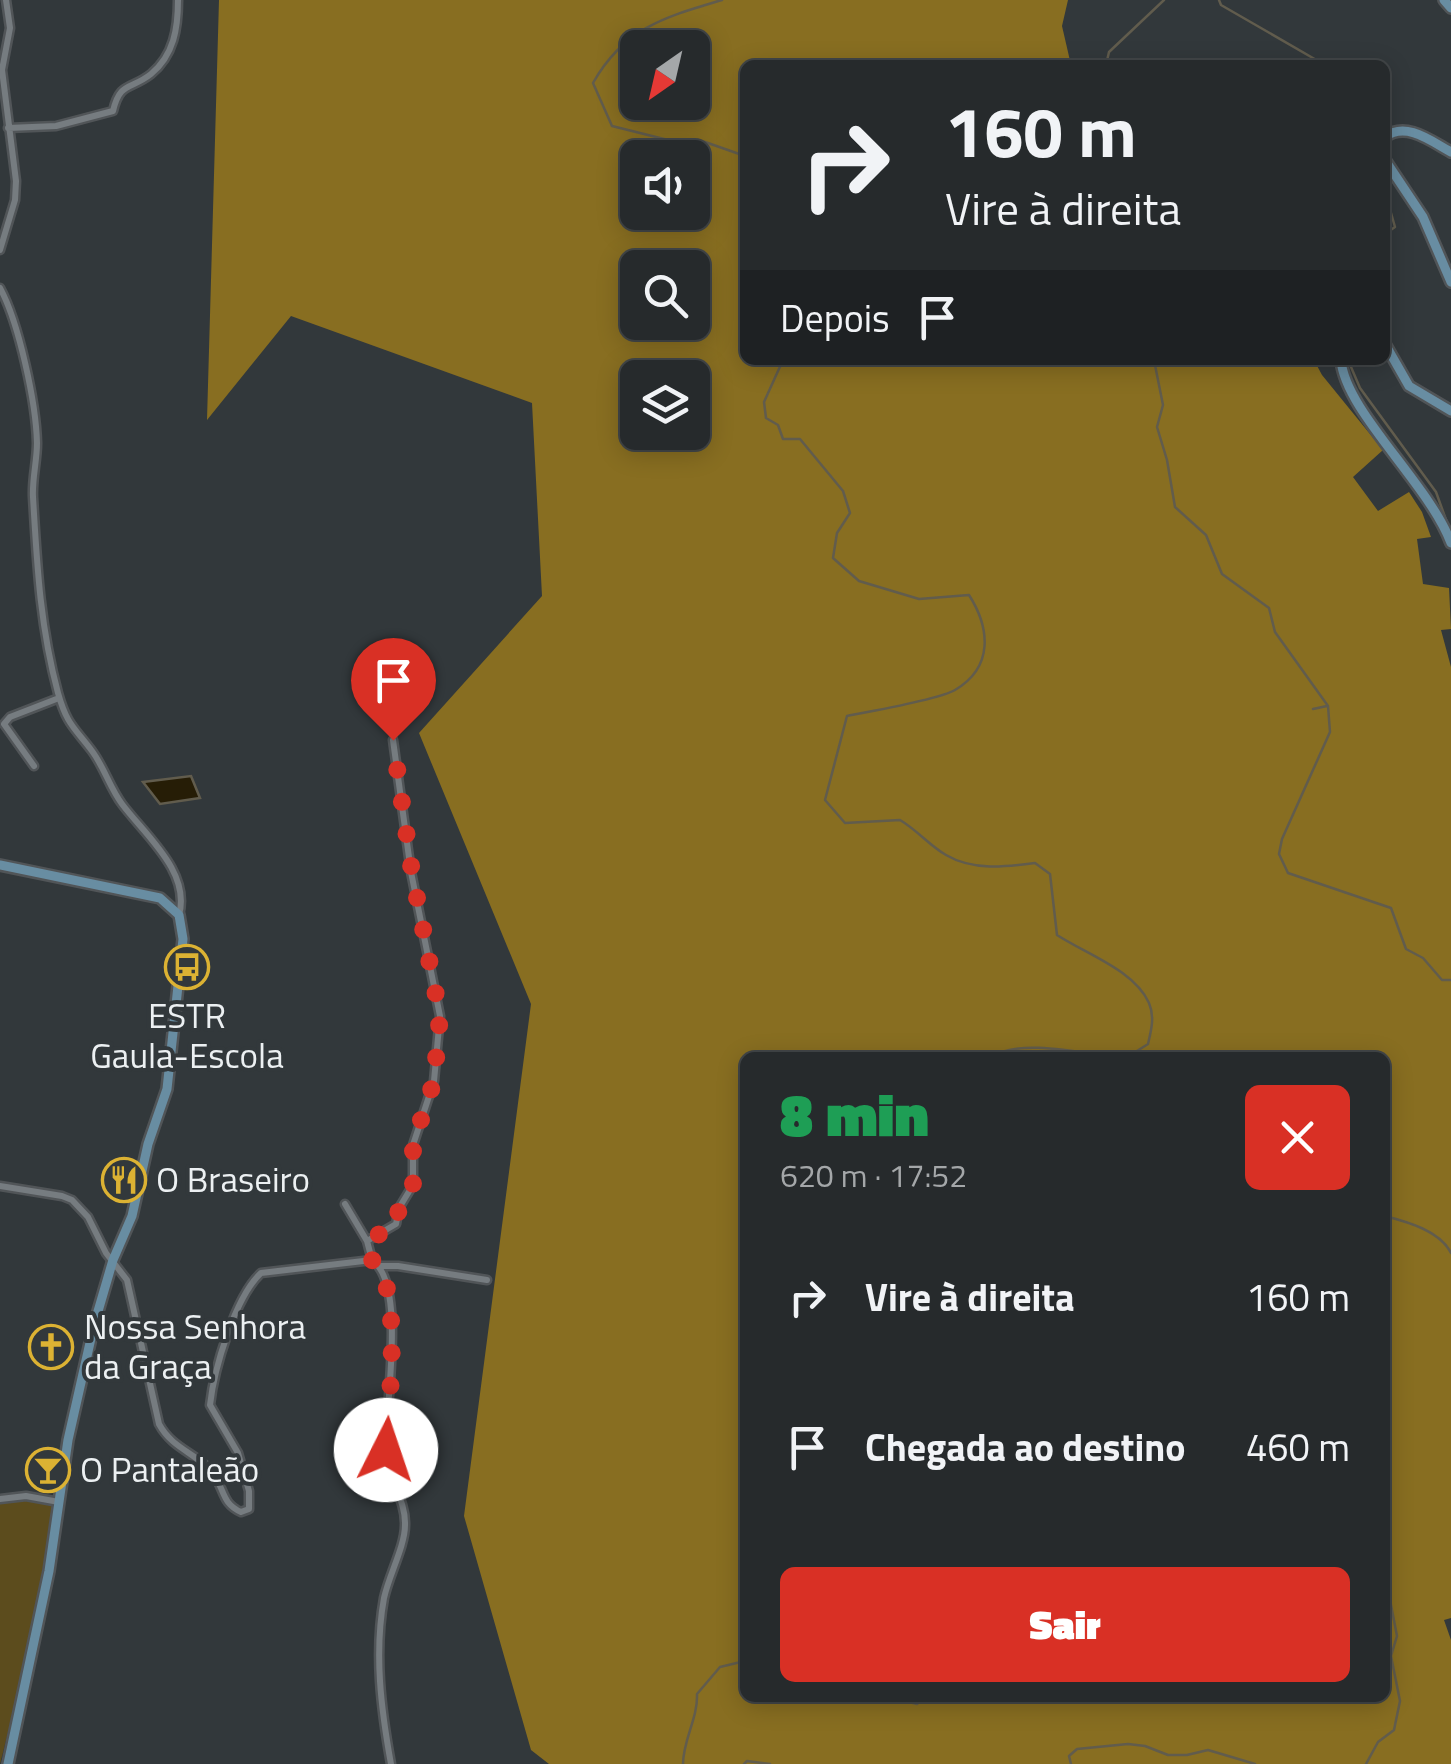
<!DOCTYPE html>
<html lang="pt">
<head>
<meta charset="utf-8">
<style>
	:root { --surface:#262a2c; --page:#2e3234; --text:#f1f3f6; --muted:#a4a7a9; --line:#424648; --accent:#d93025 }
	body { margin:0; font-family:"Titillium Web",sans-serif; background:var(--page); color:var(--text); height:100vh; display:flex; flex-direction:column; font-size:38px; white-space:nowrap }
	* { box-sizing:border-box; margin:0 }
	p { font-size:32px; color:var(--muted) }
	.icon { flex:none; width:55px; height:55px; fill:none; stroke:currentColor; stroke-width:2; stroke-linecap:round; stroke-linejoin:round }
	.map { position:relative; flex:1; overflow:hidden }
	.panel { position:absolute; left:740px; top:1052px; width:650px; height:650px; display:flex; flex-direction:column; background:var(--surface); border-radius:15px; box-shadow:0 5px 25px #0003,0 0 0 2px var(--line) }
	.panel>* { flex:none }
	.top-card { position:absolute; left:740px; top:60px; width:650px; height:305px; border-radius:15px; box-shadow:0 5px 25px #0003,0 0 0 2px var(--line); background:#262a2c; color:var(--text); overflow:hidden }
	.needle { width:65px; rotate:214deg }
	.tools { position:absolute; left:620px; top:30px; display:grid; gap:20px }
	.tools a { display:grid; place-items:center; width:90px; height:90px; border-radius:15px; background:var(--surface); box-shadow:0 5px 25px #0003,0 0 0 2px var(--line); font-size:50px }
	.pin { position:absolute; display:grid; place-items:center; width:85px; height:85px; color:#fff; margin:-102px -42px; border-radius:50% 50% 50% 0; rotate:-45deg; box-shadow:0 0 10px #0007 }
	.pin .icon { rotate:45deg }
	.me { position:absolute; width:110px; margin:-55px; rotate:4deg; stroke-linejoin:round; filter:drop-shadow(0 0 8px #0008) }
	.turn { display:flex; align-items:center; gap:35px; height:210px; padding:0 40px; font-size:45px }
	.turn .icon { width:130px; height:130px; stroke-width:2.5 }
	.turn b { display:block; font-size:70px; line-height:85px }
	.then { display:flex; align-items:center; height:95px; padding:0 40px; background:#0003; gap:20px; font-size:38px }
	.round { display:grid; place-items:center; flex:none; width:105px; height:105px; border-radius:15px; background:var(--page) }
	.overview { display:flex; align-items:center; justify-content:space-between; height:170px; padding:0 40px }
	h1 { font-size:60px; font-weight:800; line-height:75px; color:#1e9e55 }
	.action { display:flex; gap:20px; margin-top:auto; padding:20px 40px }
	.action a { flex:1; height:115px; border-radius:15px; background:var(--accent); color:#fff; font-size:40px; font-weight:800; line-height:115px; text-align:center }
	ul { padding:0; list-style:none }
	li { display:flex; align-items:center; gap:30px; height:150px; padding:0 40px }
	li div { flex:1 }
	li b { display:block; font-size:38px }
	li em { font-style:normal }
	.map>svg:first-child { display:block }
	.green { fill:#5c4c1d }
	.forest { fill:#886e21; fill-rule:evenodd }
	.water { fill:#261d06; stroke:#615c4d; stroke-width:2.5 }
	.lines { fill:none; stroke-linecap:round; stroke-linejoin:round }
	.stream { stroke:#615c4d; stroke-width:2.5 }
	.street-casing { stroke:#515558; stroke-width:11 }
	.secondary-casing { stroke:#515558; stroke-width:14 }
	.street { stroke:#767c80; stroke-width:6 }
	.secondary { stroke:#688da2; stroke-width:9 }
	.route { stroke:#d93025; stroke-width:18; stroke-dasharray:0 32.4 }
	.labels { text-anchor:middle; stroke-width:8; stroke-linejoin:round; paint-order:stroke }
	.poi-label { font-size:35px; fill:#ecf0f2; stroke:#32383b; text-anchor:start }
</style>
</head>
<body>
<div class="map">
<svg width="1451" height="1764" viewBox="0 0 1451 1764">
	<rect width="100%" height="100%" fill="#32383b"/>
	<path class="green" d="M26,1496L59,1502L49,1571L0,1764V1499Z"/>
	<path class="forest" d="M219,0H1068L1062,26L1071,65H745V360H1314L1322,375L1383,450L1353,477L1378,511L1409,492L1422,512L1431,537L1417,539L1423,584L1449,588L1451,629L1441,630L1451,667V1618L1444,1620L1451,1640V1764H549L531,1750L464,1516L531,1004L419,733L542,596L532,403L291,316L207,420ZM638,48H692V102H638ZM638,158H692V212H638ZM638,268H692V322H638ZM638,378H692V432H638ZM745,1058H1385V1698H745Z"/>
	<path class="water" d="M191,776L200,798L160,804L143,782Z"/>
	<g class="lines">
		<path class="stream" d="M722,0C665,17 624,28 593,83L612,126L680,143L705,142L745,156
			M1219,0L1221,5L1325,65
			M1106,65L1109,52L1164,0
			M1385,192L1395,227L1385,234
			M783,360L764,402L766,418L778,425L783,439H800L843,491L850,513L837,533L833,558L859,581L919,599L969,595C990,628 994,667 955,690C938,700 871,711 847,716L825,800L845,823L900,820C917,830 930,846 946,855C973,871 1006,867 1035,863L1050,874L1057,935C1086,954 1134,970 1149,1003C1155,1017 1151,1031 1148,1044L1126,1058
			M1154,360L1163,405L1157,427L1167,460L1175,507L1206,535L1222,574L1269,608L1275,632L1328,706L1330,732L1282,839L1279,854L1288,873L1391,908L1406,949L1423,958L1442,980H1451
			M1348,360L1360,388L1436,492L1449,528
			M1313,709L1327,706
			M990,1058C1018,1037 1086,1054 1120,1058
			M1385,1216C1408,1222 1440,1231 1451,1253
			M894,1698L917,1704L924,1698
			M683,1764C683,1740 698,1718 697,1694L720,1667L745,1661
			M744,1764L747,1761L770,1764
			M1071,1764L1069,1756L1077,1749L1128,1744L1145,1746L1168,1755H1187L1208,1750L1255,1764
			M1366,1764L1378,1742L1394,1730L1400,1701L1391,1656L1397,1636L1385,1574"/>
		<defs>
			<path id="street" d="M8,128L56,126L113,111C120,81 131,90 151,74C174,55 178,28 178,0
				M0,250L15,200L16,181L2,70L10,28L6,0
				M0,288C19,323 36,403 37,443C37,461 32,479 33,497C37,565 40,626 58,693C67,725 74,727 92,751C104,767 110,788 122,804C145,835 191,872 179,915
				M34,766L4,724L10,717L59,698
				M0,1186L62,1196L72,1200L88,1217L106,1253L127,1280L159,1424C173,1450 198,1453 213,1474C225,1489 221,1503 241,1512L249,1509V1491L238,1453L210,1405C214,1369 235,1297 261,1273L372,1260C408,1285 384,1411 386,1452C387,1478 406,1499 405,1525C405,1546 389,1575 384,1598C374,1653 381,1709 391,1764
				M345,1204L367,1241L372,1260
				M367,1241L396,1224L399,1208L413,1185V1145L434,1081L440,1016L411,872L393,740
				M380,1266H398L487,1280
				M0,1499L26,1496L59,1502"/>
			<path id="secondary" d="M1444,0L1451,8
				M1385,137C1406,121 1431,141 1451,152
				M1385,160L1423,217L1451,282
				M1385,344L1409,386L1451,411
				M1341,360C1345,411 1429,484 1451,543
				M0,865L160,898L179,915L183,939L167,1089L148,1144L132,1216L113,1260L94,1325L68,1440L49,1571L8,1764"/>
		</defs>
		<use href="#street" class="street-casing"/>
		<use href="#secondary" class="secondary-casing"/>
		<use href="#street" class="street"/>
		<use href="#secondary" class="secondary"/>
	</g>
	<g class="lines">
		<path class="route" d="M386,1450C388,1410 404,1283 372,1260L368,1241L396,1224L399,1208L413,1185V1144L434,1081L440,1016L412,872L393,740"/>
	</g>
	<defs>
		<symbol id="bus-ring" viewBox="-11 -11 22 22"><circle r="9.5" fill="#32383b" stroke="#dcb233" stroke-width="1.5"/><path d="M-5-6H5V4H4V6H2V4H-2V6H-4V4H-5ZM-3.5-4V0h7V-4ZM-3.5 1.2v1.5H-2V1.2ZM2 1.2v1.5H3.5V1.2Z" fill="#dcb233"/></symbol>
		<symbol id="restaurant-ring" viewBox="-11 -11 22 22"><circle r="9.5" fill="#32383b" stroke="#dcb233" stroke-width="1.5"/><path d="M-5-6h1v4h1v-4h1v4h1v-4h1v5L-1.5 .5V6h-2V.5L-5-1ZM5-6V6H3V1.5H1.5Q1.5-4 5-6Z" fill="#dcb233"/></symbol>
		<symbol id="church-ring" viewBox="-11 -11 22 22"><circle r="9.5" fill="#32383b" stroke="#dcb233" stroke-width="1.5"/><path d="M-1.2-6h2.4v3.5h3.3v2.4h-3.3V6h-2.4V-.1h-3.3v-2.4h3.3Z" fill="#dcb233"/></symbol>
		<symbol id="bar-ring" viewBox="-11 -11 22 22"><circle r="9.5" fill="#32383b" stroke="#dcb233" stroke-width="1.5"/><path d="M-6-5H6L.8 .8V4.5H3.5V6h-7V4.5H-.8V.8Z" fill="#dcb233"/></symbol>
	</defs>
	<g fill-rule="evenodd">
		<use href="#bus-ring" x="162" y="942" width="50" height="50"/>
		<use href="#restaurant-ring" x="99" y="1155" width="50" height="50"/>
		<use href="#church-ring" x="26" y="1322" width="50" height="50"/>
		<use href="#bar-ring" x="23" y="1445" width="50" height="50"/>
	</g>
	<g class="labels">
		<g class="poi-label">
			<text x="187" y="1028" text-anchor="middle">ESTR<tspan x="187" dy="40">Gaula-Escola</tspan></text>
			<text x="156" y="1192">O Braseiro</text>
			<text x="84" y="1339">Nossa Senhora<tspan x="84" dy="40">da Graça</tspan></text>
			<text x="80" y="1482">O Pantaleão</text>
		</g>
	</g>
</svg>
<div class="tools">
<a><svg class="needle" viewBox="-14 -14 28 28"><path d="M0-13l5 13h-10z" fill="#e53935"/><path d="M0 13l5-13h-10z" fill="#a4a7a9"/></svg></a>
<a><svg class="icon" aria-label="sound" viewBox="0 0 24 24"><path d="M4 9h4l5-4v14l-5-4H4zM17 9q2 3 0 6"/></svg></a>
<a><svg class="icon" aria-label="search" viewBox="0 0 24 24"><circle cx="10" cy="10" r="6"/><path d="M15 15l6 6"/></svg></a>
<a><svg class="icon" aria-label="layers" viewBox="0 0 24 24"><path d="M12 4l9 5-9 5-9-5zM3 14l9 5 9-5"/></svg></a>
</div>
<div class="pin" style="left:393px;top:740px;background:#d93025"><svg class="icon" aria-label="arrive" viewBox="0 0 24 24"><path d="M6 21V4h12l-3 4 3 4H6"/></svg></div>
<svg class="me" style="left:386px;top:1450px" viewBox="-20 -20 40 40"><circle r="19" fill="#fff"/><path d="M0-13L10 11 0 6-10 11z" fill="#d93025"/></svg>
<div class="top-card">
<div class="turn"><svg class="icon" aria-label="right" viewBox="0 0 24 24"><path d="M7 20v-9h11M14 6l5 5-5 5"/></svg><div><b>160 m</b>Vire à direita</div></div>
<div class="then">Depois<svg class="icon" aria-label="arrive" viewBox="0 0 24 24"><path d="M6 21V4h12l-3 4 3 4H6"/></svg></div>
</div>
<section class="panel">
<div class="overview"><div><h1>8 min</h1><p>620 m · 17:52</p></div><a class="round" style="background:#d93025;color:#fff"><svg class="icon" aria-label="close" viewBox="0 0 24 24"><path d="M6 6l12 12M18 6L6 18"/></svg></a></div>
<ul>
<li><svg class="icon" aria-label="right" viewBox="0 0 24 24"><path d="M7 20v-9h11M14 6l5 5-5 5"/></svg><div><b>Vire à direita</b></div><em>160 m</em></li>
<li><svg class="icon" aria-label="arrive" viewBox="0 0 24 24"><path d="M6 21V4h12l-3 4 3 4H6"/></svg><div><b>Chegada ao destino</b></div><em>460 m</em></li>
</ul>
<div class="action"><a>Sair</a></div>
</section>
</div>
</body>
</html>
